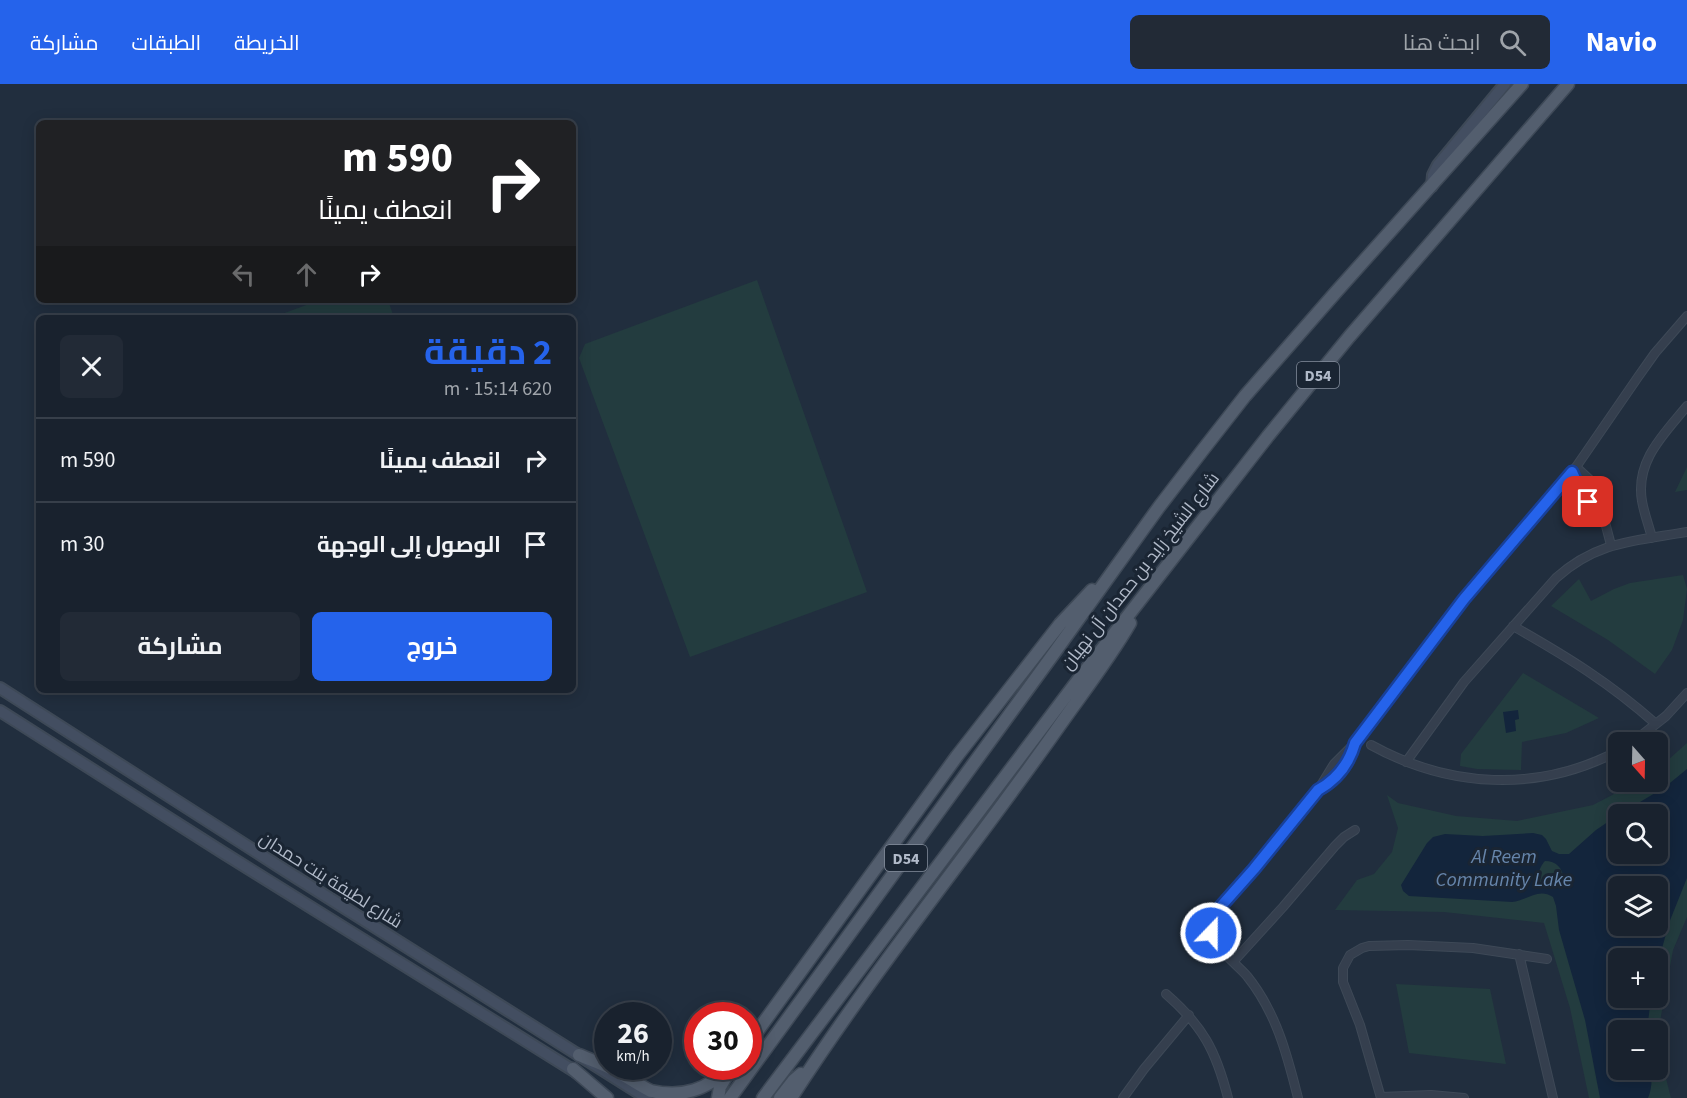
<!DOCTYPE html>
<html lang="ar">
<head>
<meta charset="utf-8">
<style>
	:root { --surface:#19222e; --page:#222a36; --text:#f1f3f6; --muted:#9fa4aa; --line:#373f4a; --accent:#2563eb }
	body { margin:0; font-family:"Source Sans 3",Cairo,sans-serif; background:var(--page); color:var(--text); direction:rtl; height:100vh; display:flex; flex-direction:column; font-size:22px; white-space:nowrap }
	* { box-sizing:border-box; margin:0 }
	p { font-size:20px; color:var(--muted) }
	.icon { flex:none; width:33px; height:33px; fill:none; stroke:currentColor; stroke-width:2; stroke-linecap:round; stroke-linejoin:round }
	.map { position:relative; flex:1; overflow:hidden; direction:ltr }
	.drawer { position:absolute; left:36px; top:231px; width:540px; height:378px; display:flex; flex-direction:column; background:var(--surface); border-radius:9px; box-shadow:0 3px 15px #0003,0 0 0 2px var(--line); direction:rtl }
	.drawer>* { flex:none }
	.hud { position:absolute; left:36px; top:36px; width:540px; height:183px; border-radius:9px; box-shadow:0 3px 15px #0003,0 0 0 2px var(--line); direction:rtl; background:#202124; color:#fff; overflow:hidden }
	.needle { width:39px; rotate:160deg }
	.controls { position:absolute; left:1608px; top:648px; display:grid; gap:12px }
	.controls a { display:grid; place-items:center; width:60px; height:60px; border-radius:9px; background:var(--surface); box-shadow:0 3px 15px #0003,0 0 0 2px var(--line); font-size:30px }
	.speed { position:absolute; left:594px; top:918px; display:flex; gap:12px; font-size:30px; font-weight:700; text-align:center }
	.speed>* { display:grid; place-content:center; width:78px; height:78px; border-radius:50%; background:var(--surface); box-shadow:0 3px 15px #0003,0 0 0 2px var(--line); line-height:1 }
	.speed small { font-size:15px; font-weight:400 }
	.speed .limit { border:9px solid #d22; background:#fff; color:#111 }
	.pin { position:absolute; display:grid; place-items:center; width:51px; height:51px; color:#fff; margin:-26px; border-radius:12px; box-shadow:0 3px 9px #0006 }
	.me { position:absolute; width:66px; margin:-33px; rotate:22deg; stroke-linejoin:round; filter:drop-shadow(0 0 4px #0008) }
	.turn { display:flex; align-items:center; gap:21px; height:126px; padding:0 24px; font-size:27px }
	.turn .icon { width:78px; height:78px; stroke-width:2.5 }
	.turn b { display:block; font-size:42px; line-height:51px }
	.lanes { display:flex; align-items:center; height:57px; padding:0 24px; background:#0003; justify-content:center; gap:30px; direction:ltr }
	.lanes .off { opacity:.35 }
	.round { display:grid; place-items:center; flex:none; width:63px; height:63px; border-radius:9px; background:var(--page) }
	.headline { display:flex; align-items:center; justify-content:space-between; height:102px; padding:0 24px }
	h1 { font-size:36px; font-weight:700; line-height:45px; color:var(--accent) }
	.button { display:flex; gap:12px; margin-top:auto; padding:12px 24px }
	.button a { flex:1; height:69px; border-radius:9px; background:var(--accent); color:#fff; font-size:24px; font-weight:700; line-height:69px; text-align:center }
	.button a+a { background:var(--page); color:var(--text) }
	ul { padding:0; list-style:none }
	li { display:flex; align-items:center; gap:18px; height:84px; padding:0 24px; border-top:2px solid var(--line) }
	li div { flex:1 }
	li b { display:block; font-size:22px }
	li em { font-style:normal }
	header { display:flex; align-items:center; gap:36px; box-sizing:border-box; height:84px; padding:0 30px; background:var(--accent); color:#fff }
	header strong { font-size:28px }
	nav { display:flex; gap:33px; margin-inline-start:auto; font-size:21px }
	.search { width:420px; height:54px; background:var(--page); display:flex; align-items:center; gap:15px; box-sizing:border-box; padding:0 21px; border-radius:9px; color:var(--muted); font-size:22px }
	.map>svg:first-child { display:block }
	.green { fill:#233c3f; fill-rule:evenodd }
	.water { fill:#13253c; fill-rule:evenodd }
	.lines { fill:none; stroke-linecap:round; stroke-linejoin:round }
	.street-casing { stroke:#3e4957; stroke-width:10 }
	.secondary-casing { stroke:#3e4957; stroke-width:14 }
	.primary-casing { stroke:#3e4957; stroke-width:15 }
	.street { stroke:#353f4e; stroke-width:8 }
	.secondary { stroke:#434e61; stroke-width:10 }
	.primary { stroke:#535e6e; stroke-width:12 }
	.route-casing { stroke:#184099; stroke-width:15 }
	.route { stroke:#2563eb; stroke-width:10 }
	.labels { text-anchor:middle; stroke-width:6; stroke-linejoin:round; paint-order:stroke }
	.shield { fill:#1a2533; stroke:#848d9c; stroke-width:1.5 }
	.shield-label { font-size:16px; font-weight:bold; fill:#b1bac9 }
	.street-label { font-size:18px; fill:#b1bac9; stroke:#1a2533 }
	.water-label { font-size:20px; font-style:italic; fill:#6685ab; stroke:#1a2533 }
</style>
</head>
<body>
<header>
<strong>Navio</strong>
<div class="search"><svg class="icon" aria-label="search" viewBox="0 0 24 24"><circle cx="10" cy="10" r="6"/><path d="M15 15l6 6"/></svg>ابحث هنا</div>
<nav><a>الخريطة</a><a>الطبقات</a><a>مشاركة</a></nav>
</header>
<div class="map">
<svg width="1687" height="1014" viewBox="0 0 1687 1014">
	<rect width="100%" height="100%" fill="#212e3e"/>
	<path class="green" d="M757,196L867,508L690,573L579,274L585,260Z
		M320,216H388L394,234H271Z
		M1687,383V406L1675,408Z
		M1683,491L1687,505L1683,536L1672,566L1655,590L1608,556L1551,522L1579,495L1591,517L1614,505L1630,499Z
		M1523,589L1599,634L1566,649L1522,658L1521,686L1477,685L1460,682L1461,670Z
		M1687,659V833L1673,866L1659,943L1662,979L1671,1014H1589L1570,924L1544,839L1444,828L1335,826L1357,796L1374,790L1392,768L1398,744L1387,711L1398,719L1456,732L1517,737L1593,721L1637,698H1658V685ZM1618,730H1658V770H1618ZM1618,802H1658V842H1618ZM1618,874H1658V914H1618ZM1618,946H1658V986H1618Z
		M1396,900L1490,905L1506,980L1409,969Z"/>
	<path class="water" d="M1518,626L1519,635L1515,636L1516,647L1506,649L1503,628Z
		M1687,685V794L1669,839L1658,879V874H1618V914H1651L1647,946H1618V986H1651C1652,995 1652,1005 1648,1014H1600L1585,936L1559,846L1556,822L1553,813C1538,803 1527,817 1512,818L1409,812L1403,807L1401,801L1427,759L1433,753L1445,750L1483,752L1533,749L1542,751L1546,755L1552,767L1559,770H1569L1596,746L1618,731V770H1658V730H1620L1665,703ZM1545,777C1557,777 1565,786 1563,798L1547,802L1539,800C1536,793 1540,782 1545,777ZM1618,802H1658V842H1618Z"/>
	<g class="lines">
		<defs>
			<path id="street" d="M1576,383L1590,396L1597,408L1611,461
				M1572,388L1602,430
				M1652,454C1649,442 1644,429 1642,417C1635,377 1664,350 1687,322
				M1513,542C1566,572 1610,599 1656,640
				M1633,658L1666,632L1687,609
				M1371,661C1449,704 1538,709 1618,667
				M1406,678L1464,598L1556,494C1597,457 1635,457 1687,448
				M1320,705C1338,695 1350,680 1355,659
				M1519,870L1553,1014
				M1233,878L1283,823L1335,762L1344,753L1355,746
				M1166,910C1203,942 1216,967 1228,1014
				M1381,1013L1431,1011L1464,1014
				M1123,1014L1144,985L1189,931
				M1298,1014C1287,970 1276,928 1247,892C1233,876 1203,857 1212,832L1255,785L1318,706L1334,680L1355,659L1464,515L1524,447L1576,383L1638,293L1655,269L1687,232
				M1381,1014L1360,941L1343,898V884L1350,871L1362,864L1369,862L1408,861L1473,864L1547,875"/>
			<path id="secondary" d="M1432,102L1433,91L1438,81L1505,0
				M0,604L286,787L647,1014
				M0,627L222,768L579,990"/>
			<path id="primary" d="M748,960L957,672L1060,540L1092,506
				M579,971C591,976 603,980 614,986C627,992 638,1001 651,1007C683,1014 708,1006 730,982
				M573,985L607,1014
				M718,1014L720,1003L727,991
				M730,1014L1052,572L1159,423L1202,367L1245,312L1336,208L1522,0
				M763,1014L1081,592L1268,352L1349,253L1568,0
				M780,1014L794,996L801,990
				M791,1014C873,887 968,771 1055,648C1080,612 1108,577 1130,539"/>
		</defs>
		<use href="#street" class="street-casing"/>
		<use href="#secondary" class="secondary-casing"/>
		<use href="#primary" class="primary-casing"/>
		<use href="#street" class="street"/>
		<use href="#secondary" class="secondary"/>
		<use href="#primary" class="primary"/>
	</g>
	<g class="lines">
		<defs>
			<path id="route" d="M1211,849L1210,840L1215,829L1254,785L1318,706C1338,695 1349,680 1355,659L1464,515L1572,388L1582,410L1588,418"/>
		</defs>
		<use href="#route" class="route-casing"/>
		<use href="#route" class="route"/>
	</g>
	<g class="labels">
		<g class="shield">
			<rect x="1297" y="278" width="42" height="26" rx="4.5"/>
			<rect x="885" y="761" width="42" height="26" rx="4.5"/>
		</g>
		<g class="shield-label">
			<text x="1318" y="297">D54</text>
			<text x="906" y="780">D54</text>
		</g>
		<g class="street-label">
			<text transform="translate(1140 487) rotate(-52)" y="6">شارع الشيخ زايد بن حمدان آل نهيان</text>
			<text transform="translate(331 796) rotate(32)" y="6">شارع لطيفة بنت حمدان</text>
		</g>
		<g class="water-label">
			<text x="1504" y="779">Al Reem<tspan x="1504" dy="23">Community Lake</tspan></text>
		</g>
	</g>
</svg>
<div class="controls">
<a><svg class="needle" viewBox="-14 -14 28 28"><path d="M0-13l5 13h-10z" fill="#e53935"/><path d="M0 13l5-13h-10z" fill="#9fa4aa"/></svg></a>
<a><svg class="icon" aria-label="search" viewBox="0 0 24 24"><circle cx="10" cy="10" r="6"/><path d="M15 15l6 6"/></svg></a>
<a><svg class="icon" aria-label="layers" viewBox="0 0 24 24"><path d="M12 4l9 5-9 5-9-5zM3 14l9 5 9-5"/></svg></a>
<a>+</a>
<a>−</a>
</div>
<div class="speed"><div>26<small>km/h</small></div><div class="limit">30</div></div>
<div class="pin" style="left:1588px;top:418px;background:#d93025"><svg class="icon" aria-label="arrive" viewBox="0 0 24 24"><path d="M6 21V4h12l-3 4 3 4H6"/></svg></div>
<svg class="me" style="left:1211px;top:849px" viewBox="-20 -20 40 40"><circle r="17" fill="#2563eb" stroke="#fff" stroke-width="3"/><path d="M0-11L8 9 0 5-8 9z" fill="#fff"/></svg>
<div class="hud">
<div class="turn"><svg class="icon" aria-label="right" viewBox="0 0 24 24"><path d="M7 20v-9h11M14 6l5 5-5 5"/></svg><div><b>590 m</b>انعطف يمينًا</div></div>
<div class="lanes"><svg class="icon off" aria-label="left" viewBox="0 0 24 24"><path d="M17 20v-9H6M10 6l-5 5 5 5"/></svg><svg class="icon off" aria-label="ahead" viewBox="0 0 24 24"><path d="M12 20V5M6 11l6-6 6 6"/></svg><svg class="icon" aria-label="right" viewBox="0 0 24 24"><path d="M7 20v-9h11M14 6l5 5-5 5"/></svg></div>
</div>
<section class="drawer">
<div class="headline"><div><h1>2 دقيقة</h1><p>620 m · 15:14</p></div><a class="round"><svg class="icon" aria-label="close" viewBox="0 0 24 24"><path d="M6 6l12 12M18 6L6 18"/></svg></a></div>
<ul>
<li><svg class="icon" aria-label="right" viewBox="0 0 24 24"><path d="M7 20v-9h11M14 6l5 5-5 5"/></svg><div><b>انعطف يمينًا</b></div><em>590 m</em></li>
<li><svg class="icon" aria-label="arrive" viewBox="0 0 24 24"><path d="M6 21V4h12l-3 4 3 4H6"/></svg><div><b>الوصول إلى الوجهة</b></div><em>30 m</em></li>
</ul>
<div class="button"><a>خروج</a><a>مشاركة</a></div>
</section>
</div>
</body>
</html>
